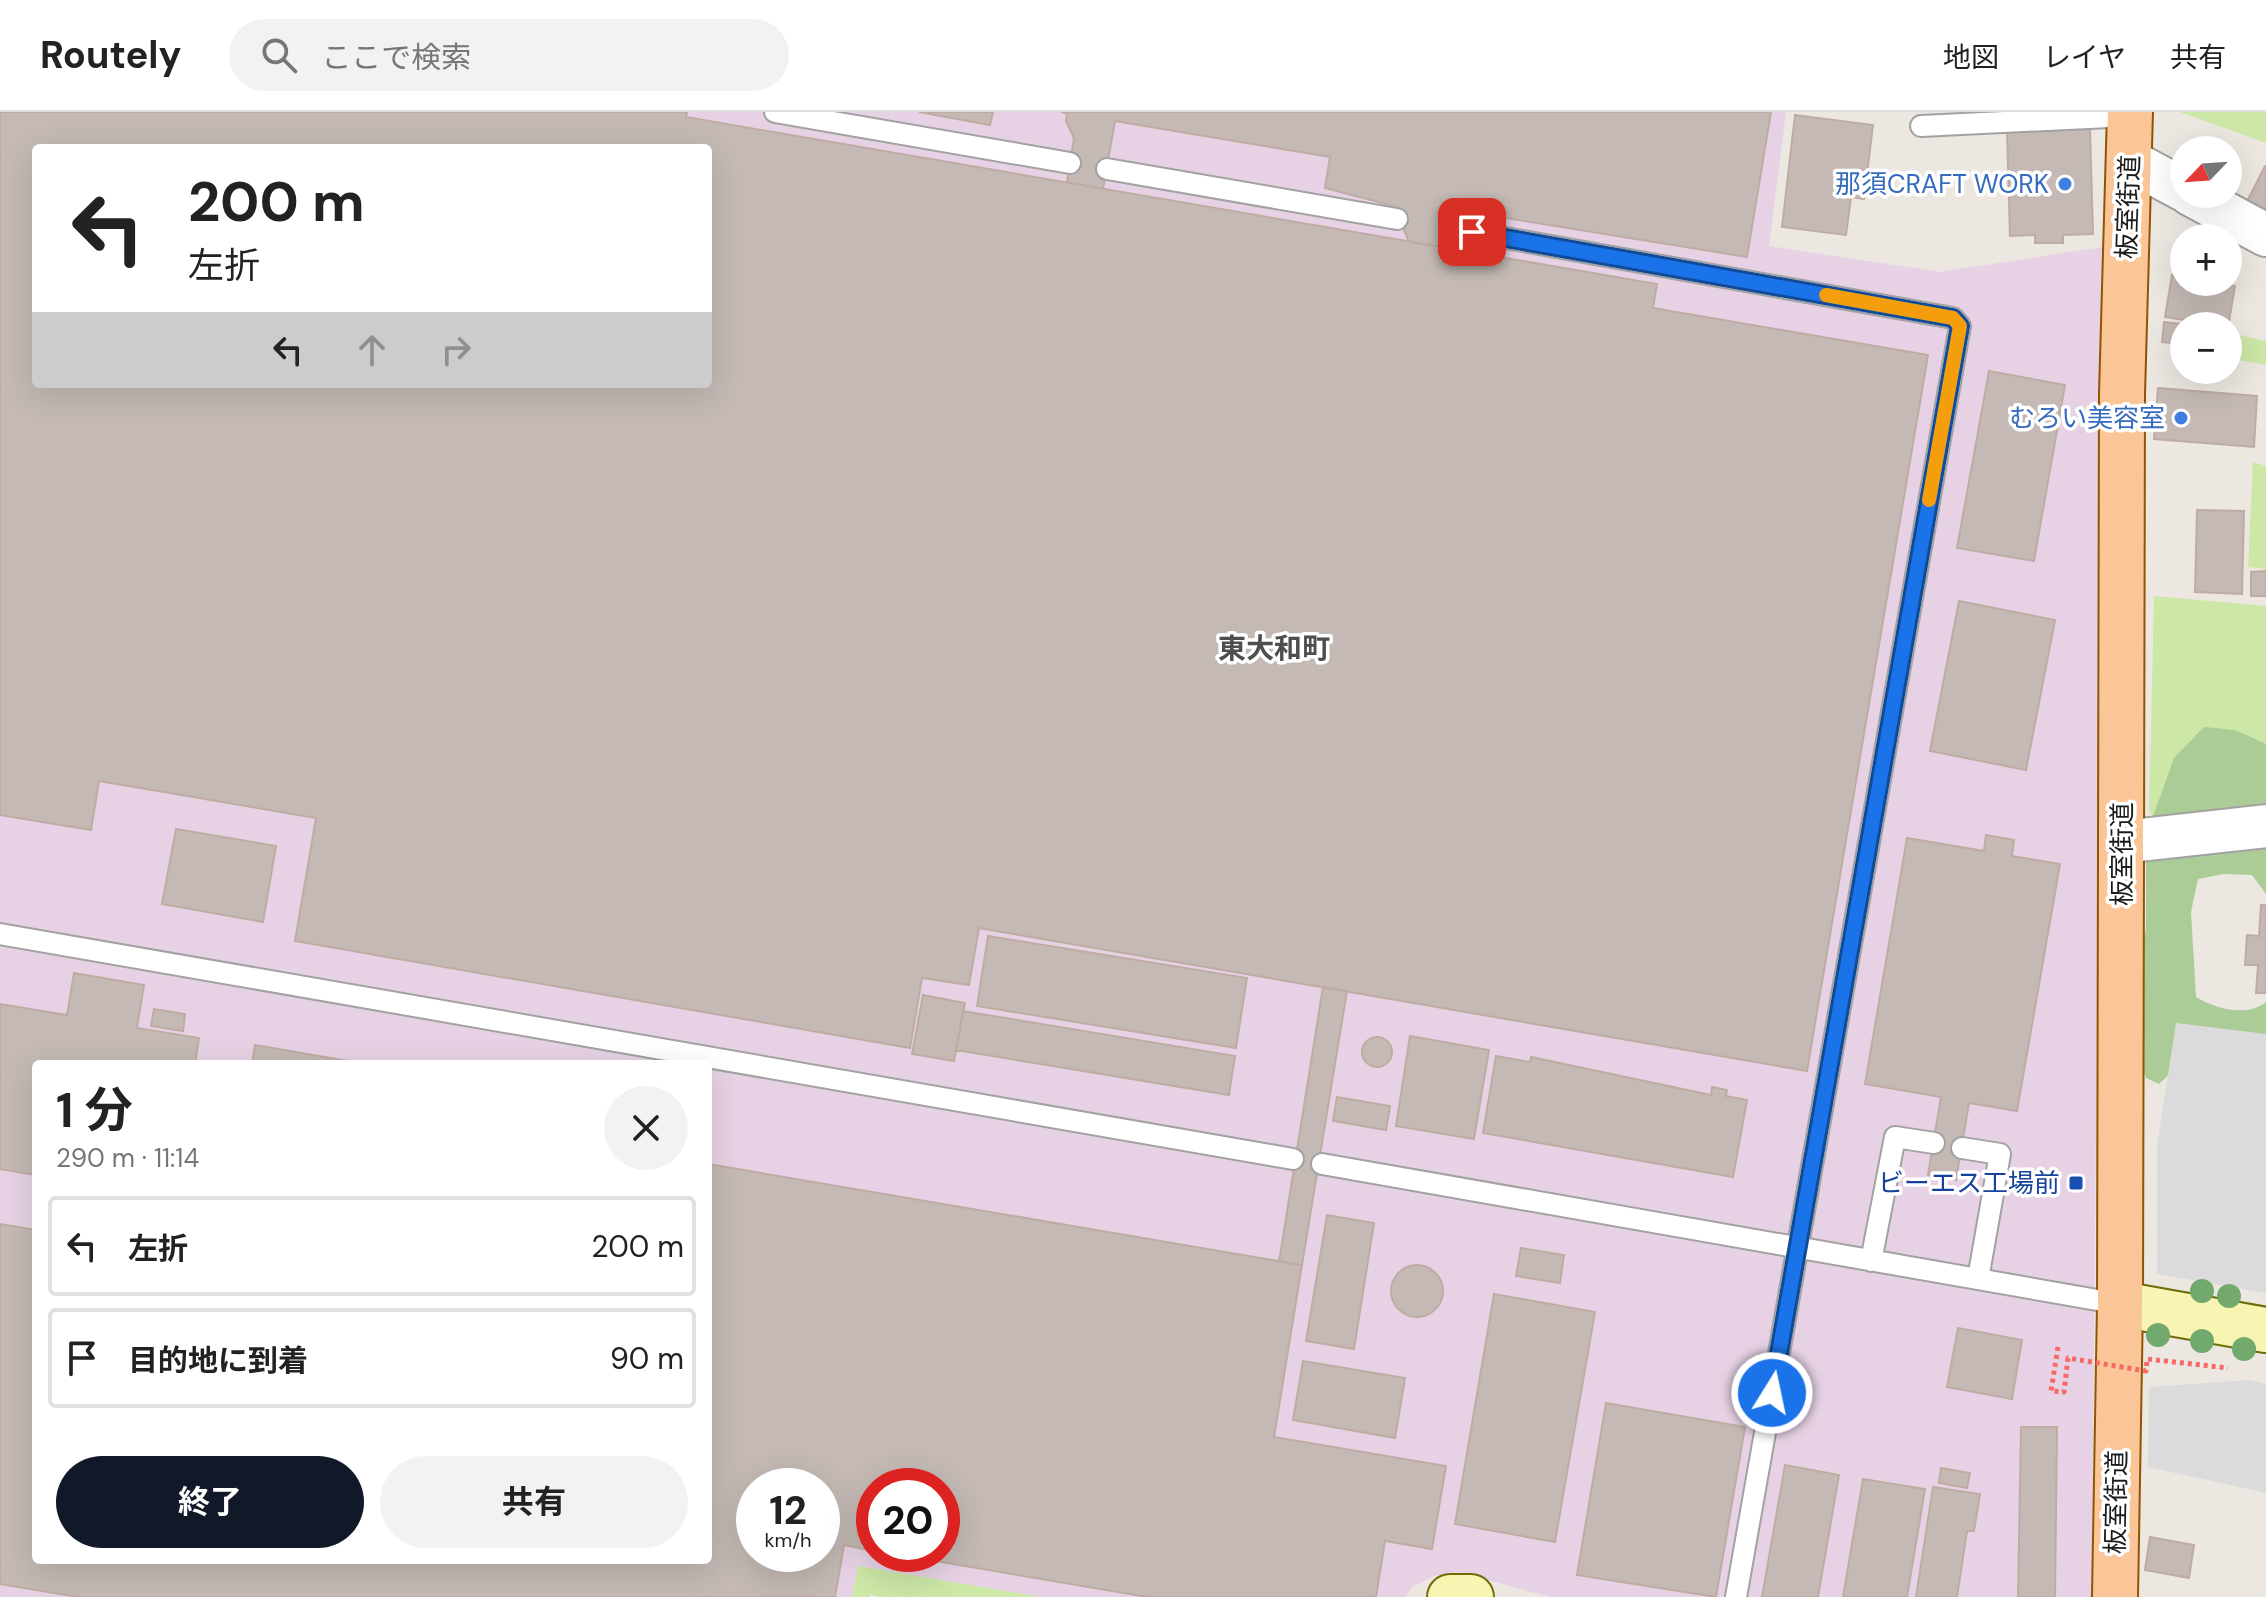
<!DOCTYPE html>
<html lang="ja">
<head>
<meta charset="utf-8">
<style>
	:root { --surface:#fff; --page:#f2f2f2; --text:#222; --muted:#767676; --line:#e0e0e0; --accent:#111827 }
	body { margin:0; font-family:"DM Sans","Noto Sans JP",sans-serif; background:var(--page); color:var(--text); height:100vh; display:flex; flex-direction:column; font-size:30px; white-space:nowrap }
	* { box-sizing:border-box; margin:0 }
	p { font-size:26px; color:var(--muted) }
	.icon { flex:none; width:44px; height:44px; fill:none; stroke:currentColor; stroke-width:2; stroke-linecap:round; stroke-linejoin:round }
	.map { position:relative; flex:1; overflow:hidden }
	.side { position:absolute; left:32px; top:948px; width:680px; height:504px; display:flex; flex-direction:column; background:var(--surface); border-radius:8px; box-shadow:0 8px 32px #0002 }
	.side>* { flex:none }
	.banner { position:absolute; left:32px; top:32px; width:680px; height:244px; border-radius:8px; box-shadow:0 8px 32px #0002; background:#fff; color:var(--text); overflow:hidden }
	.needle { width:52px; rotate:245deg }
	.controls { position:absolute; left:2170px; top:24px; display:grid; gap:16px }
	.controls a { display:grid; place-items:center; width:72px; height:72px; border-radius:50%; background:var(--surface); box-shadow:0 8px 32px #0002; font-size:40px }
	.speed { position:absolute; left:736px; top:1356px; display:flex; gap:16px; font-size:40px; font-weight:700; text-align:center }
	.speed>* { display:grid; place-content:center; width:104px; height:104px; border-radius:50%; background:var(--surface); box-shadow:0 8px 32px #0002; line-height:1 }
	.speed small { font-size:20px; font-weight:400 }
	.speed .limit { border:12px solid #d22; background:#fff; color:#111 }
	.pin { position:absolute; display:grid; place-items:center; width:68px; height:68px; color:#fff; margin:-34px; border-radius:16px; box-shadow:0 4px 12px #0006 }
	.me { position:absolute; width:88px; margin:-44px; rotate:10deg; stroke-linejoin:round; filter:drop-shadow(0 0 6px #0008) }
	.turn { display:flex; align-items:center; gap:28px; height:168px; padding:0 24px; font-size:36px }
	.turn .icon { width:104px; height:104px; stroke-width:2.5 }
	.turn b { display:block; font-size:56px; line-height:68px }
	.lanes { display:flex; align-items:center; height:76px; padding:0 24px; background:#0003; justify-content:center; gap:40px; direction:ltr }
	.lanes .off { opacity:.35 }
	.round { display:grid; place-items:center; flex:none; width:84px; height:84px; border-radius:42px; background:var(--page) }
	.head { display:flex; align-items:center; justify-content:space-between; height:136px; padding:0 24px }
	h1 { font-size:48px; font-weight:700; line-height:60px }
	.cta { display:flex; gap:16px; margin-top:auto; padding:16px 24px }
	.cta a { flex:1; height:92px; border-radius:48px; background:var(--accent); color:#fff; font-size:32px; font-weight:700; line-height:92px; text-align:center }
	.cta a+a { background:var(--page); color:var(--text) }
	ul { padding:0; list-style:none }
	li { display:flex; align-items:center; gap:24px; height:100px; margin:0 16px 12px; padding:0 8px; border:4px solid var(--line); border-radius:8px }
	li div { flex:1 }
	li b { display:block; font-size:30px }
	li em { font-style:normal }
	header { display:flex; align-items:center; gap:48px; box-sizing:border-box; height:112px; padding:0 40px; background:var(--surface); border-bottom:2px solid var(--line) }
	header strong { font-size:38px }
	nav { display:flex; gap:44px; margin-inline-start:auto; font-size:28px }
	.search { width:560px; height:72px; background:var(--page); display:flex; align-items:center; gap:20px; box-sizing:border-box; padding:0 28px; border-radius:44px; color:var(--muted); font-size:30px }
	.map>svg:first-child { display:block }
	.industrial { fill:#e6d2e4; fill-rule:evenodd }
	.grass { fill:#cce7a6 }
	.forest { fill:#abcc96 }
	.parking { fill:#dbdbdb }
	.building { fill:#c4b9b4; stroke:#beaca3; stroke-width:2; fill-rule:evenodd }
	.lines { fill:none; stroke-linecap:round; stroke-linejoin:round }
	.lane-casing { stroke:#a2a2a2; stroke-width:24 }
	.street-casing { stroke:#a2a2a2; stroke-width:46 }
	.secondary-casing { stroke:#6d6e06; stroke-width:48 }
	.primary-casing { stroke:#905402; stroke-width:48 }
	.lane { stroke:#fff; stroke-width:20 }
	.street { stroke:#fff; stroke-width:42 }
	.secondary { stroke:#f8f5b3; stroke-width:44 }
	.primary { stroke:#fac698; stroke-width:44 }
	.path-bridge { stroke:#f76867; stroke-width:5; stroke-dasharray:4 4; stroke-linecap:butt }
	.tree { fill:#72a96c }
	.route-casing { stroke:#114b97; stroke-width:20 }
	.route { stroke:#1a73e8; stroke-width:14 }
	.slow { stroke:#f59e0b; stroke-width:14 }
	.shop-dot { fill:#3f7fe0; stroke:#fff; stroke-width:3 }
	.transit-dot { fill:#1a4fb4; stroke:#fff; stroke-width:3 }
	.labels { text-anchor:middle; stroke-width:7; stroke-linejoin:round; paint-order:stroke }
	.shop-label { font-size:26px; fill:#366cbe; stroke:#fff; text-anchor:end }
	.street-label { font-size:26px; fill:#1b1b1b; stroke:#fff }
	.transit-label { font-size:26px; fill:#164399; stroke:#fff; text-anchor:end }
	.neighbourhood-label { font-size:28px; font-weight:bold; fill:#4e4e4e; stroke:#fff }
</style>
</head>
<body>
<header>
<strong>Routely</strong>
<div class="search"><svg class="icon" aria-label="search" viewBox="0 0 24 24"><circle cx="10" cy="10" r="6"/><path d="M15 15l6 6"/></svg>ここで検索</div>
<nav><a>地図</a><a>レイヤ</a><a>共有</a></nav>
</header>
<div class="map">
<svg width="2266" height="1485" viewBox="0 0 2266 1485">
	<rect width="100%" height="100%" fill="#ede7e1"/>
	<path class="industrial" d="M0,0H1786L1769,134L1940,160L2103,135L2092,1485H1550L1458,1460L1434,1464L1412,1475L1406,1485H1041L858,1454L852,1485H0ZM36,36H708V272H36ZM36,952H708V1448H36ZM754,1374H822V1442H754ZM874,1374H942V1442H874Z"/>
	<path class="grass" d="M2180,0H2266V31Z
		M2228,221L2266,229V253L2228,246Z
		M2253,350L2266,354V457L2248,455Z
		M2154,484L2266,494V698L2157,711L2149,699Z
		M858,1454L1041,1485H880L870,1482L869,1485H852Z"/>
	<path class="forest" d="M2204,615L2235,618L2266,632V782L2252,763L2224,762L2198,767L2191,800L2196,885C2214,896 2247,906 2266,890V929L2180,952L2159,972L2146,966L2136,940V862L2146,817V748L2150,713L2174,646Z"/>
	<path class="parking" d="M2176,911L2266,922V1181L2157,1162V1034Z
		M2249,1268L2266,1272V1381L2148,1355L2149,1275Z"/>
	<path class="building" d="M0,0H687L686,5L1657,172L1653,196L1928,243L1807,959L979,816L969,873L922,866L910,936L295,829L316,706L99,669L91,718L0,703ZM36,36H708V272H36Z
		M919,0H993L990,13Z
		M1061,0H1771L1747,145L1481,102L1460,138L1409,130L1394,94L1325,76L1330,45L1115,9L1103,77L1067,70L1074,26L1066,9L1067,1Z
		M1795,3L1873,13L1864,87L1851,85L1846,123L1782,115Z
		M2090,17L2093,122L2063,123V131H2035V123L2010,124L2007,19Z
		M2265,54H2266V109L2243,97Z
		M2172,163L2184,165V170L2235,174L2228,215L2165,205Z
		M2164,210L2201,214H2184V232L2162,230Z
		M1989,259L2065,273L2034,449L1957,436Z
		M2158,276L2257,284L2254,335L2154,327Z
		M2197,398L2244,399L2242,482L2195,480Z
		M2266,459V484H2251V460Z
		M1959,489L2055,508L2026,658L1930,639Z
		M176,717L276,734L263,810L162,792Z
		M1986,723L2014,728L2012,744L2060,752L2017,999L1969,991L1956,1068L1928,1063L1941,985L1865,972L1907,726L1984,739Z
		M2261,793H2266V881H2256L2258,853H2245L2247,823L2259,824Z
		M988,824L1247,866L1236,936L977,894Z
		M74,861L144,873L137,916L199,926L195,952H36V1063L0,1057V892L67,903Z
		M1323,875L1347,879L1302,1153L1279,1150Z
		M923,883L965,891L954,949L912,942Z
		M154,897L185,902L183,919L151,914Z
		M963,899L1235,944L1229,983L956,938Z
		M1410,924L1489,938L1474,1027L1396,1014Z
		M1362 940a15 15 0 1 1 30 0a15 15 0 1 1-30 0Z
		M255,933L348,949V952H252Z
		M1496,944L1530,950L1531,945L1711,983L1712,975L1727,978L1726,984L1747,988L1733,1065L1483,1021Z
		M1337,985L1390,994L1386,1018L1333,1009Z
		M708,1052L1302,1153L1274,1325L1446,1354L1432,1437L1385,1429L1376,1485H1147L894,1442H942V1374H874V1439L844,1433L835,1485H78L0,1472V1112L36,1118V1448H708ZM754,1374H822V1442H754Z
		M1327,1103L1374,1111L1354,1237L1306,1229Z
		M1521,1136L1564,1143L1560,1171L1516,1164Z
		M1391 1179a26 26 0 1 1 52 0a26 26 0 1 1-52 0Z
		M1494,1182L1595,1200L1555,1430L1455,1412Z
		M1958,1216L2022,1228L2012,1287L1947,1275Z
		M1303,1249L1405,1266L1395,1326L1293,1308Z
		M1606,1291L1745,1315L1716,1485L1577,1463Z
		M2021,1315H2057L2055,1485H2018Z
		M1785,1353L1839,1363L1818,1485H1762Z
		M1941,1356L1970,1361L1967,1376L1939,1371Z
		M1863,1367L1925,1377L1907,1485H1843Z
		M1933,1375L1980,1382L1974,1419H1967L1957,1485H1916Z
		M2150,1425L2194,1433L2189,1466L2145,1458Z"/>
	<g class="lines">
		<defs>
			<path id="lane" d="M775,0L1070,51
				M1921,14L2130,4
				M1107,57L1397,107
				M1472,120L1953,206L1960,214L1736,1485
				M0,822L1293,1047
				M1962,1036L2000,1042L1978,1167
				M1322,1052L2120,1192
				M1871,1149L1895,1025L1934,1031"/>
			<path id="street" d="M2130,49L2184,78
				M2190,82L2266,123
				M2122,730L2266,714"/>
			<path id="secondary" d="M2120,1192L2266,1218
				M1450,1485H1471"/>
			<path id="primary" d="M2115,1485L2120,1192L2122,282L2130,0"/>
		</defs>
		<use href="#lane" class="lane-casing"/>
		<use href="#street" class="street-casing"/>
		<use href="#secondary" class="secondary-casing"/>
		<use href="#primary" class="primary-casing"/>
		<use href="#lane" class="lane"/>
		<use href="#street" class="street"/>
		<use href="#secondary" class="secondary"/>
		<use href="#primary" class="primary"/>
		<path class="path-bridge" d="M2058,1235L2051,1279L2064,1280L2068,1246L2146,1259L2147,1247L2228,1256"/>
	</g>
	<g class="tree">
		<circle cx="2202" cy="1179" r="12"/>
		<circle cx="2229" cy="1184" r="12"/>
		<circle cx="2158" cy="1223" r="12"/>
		<circle cx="2202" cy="1229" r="12"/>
		<circle cx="2244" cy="1237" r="12"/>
	</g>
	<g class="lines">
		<defs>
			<path id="route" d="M1472,120L1953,206L1960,214L1772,1281"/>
		</defs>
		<use href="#route" class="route-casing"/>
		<use href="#route" class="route"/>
		<path class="slow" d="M1826,183L1953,206L1960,214L1929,388"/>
	</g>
	<g class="shop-dot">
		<circle cx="2065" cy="72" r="8"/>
		<circle cx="2181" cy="306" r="8"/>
	</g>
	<rect class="transit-dot" x="2068" y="1063" width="16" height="16" rx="4"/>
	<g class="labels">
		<g class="shop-label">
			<text x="2049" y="81">那須CRAFT WORK</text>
			<text x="2165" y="315">むろい美容室</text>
		</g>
		<g class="street-label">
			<text transform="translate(2128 95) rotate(-88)" y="9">板室街道</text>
			<text transform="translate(2122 742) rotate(-90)" y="9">板室街道</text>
			<text transform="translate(2116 1390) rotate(-89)" y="9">板室街道</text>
		</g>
		<g class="transit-label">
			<text x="2060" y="1080">ビーエス工場前</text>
		</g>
		<g class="neighbourhood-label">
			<text x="1274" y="546">東大和町</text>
		</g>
	</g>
</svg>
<div class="controls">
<a><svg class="needle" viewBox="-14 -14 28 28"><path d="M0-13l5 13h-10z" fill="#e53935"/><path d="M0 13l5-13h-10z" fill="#767676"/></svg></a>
<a>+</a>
<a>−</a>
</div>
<div class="speed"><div>12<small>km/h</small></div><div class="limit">20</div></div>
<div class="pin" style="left:1472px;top:120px;background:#d93025"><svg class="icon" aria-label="arrive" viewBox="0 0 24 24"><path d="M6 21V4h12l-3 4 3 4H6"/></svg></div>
<svg class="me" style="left:1772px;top:1281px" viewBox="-20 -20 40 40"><circle r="17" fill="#1a73e8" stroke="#fff" stroke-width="3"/><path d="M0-11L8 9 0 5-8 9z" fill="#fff"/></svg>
<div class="banner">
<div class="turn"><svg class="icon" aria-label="left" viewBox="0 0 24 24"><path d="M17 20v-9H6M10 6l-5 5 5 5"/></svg><div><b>200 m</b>左折</div></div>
<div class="lanes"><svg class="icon" aria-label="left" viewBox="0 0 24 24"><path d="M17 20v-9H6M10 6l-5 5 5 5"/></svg><svg class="icon off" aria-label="ahead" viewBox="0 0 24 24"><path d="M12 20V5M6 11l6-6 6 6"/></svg><svg class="icon off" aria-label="right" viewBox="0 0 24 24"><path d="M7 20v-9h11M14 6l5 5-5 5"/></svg></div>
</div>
<section class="side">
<div class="head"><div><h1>1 分</h1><p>290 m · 11:14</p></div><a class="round"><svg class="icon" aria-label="close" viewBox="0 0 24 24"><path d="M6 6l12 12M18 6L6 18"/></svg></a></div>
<ul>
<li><svg class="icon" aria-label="left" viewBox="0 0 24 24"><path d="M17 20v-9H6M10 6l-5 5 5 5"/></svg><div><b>左折</b></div><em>200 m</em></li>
<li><svg class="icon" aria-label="arrive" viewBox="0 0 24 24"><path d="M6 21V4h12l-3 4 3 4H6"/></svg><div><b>目的地に到着</b></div><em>90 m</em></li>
</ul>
<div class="cta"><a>終了</a><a>共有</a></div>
</section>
</div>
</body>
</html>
